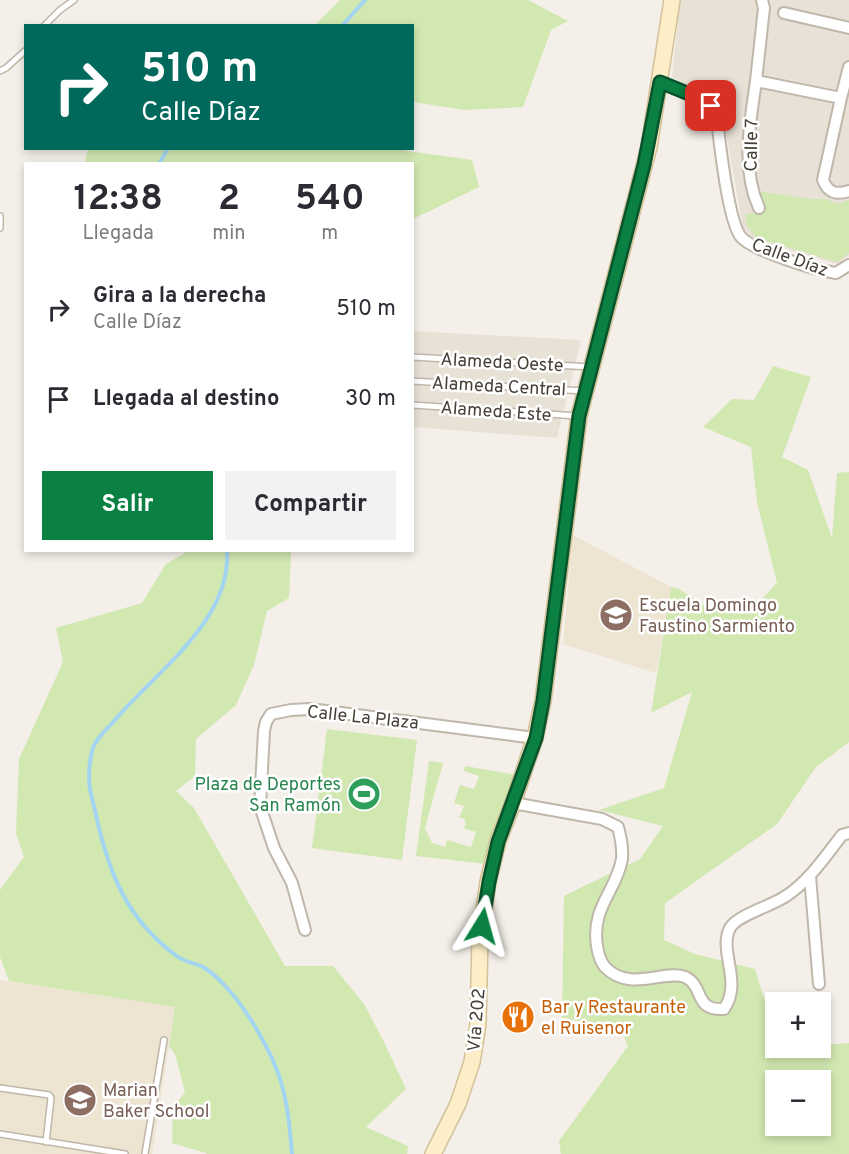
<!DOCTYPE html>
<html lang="es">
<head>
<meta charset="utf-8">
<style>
	:root { --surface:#fff; --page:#f2f2f3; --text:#2b2b33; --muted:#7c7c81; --accent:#0b8043 }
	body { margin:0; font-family:Overpass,sans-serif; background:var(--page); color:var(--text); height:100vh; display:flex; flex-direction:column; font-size:22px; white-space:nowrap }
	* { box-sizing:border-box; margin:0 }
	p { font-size:20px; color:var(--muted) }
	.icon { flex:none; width:33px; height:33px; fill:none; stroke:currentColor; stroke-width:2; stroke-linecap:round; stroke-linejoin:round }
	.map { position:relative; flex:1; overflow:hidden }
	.drawer { position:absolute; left:24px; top:162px; width:390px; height:390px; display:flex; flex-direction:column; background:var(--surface); border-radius:0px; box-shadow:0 3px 9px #0003 }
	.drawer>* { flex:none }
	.top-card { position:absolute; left:24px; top:24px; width:390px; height:126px; border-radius:0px; box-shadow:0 3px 9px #0003; background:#00695c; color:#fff; overflow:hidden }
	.tools { position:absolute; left:765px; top:992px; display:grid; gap:12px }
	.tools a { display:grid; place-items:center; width:66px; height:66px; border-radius:0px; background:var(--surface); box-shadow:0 3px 9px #0003; font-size:30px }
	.pin { position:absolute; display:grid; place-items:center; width:51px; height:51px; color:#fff; margin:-26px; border-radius:12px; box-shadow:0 3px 9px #0006 }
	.me { position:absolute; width:66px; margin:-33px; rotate:8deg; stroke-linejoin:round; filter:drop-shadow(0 0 4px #0008) }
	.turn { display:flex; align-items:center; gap:21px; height:126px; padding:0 18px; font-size:27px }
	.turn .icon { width:78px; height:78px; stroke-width:2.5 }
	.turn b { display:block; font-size:42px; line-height:51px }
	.eta { display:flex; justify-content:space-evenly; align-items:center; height:102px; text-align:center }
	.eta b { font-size:36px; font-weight:700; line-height:42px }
	.cta { display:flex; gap:12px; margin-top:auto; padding:12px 18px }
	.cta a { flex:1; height:69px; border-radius:0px; background:var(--accent); color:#fff; font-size:24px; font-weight:700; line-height:69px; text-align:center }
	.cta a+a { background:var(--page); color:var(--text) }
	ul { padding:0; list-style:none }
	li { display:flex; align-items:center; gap:18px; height:90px; padding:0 18px }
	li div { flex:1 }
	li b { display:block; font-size:22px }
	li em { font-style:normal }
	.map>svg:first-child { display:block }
	.residential { fill:#e8e1d6 }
	.education { fill:#ede4d2 }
	.green { fill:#d1e8b1; fill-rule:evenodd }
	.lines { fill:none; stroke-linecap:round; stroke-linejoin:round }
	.stream { stroke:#a4d5f0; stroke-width:4 }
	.service-casing { stroke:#bfb7aa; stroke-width:8 }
	.minor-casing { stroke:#bfb7aa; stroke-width:14 }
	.secondary-casing { stroke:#d3c198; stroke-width:18 }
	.service { stroke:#fff; stroke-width:5 }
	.minor { stroke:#fff; stroke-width:10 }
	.secondary { stroke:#feeec7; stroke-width:15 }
	.route-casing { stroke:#07532c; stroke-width:15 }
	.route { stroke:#0b8043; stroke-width:10 }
	.labels { text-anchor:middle; stroke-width:5; stroke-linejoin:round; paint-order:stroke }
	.street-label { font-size:18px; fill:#474036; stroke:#fff }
	.education-label { font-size:18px; fill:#785e54; stroke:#fff; text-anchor:start }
	.leisure-label { font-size:18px; fill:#27864d; stroke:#fff; text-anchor:end }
	.food-label { font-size:18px; fill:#c56008; stroke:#fff; text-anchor:start }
</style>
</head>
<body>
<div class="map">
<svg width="849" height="1154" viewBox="0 0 849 1154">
	<rect width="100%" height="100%" fill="#f4efe8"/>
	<path class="residential" d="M680,0H849V256L837,264L754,240L743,227L724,121L709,96L672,78Z
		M412,331L581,340L557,438L413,427Z"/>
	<path class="education" d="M573,535L671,587L656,673L563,644Z
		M0,980L175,1007L152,1154H0Z"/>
	<path class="green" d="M340,0H528L568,21L551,30L523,107L464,110L413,102L412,26L315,25Z
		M88,148H386L472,160L479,187L413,219L412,164L85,163Z
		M757,191L811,199H824L839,204L849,200V253L837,262L756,238L747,225L745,214L764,212Z
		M773,366L811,377L782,457L808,470L832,538L837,473L849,472V742L816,767L777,824L665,903L664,940L695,954L755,969L775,1034L776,1047H820L821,1045L849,1043V1154H561L559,1141L628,1046L621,1029L562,1018L564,896L640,859L663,826L599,810L664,788L692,692L651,713L671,587L679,589L713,611L761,600L777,583L757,502L751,447L703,427L732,399L754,400ZM776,1080H820V1125H776Z
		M288,551L291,552L289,598L267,611L254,665L236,705L196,739L195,776L176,791L194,808L285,966H333L364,1004L383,1040L406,1089L366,1127L408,1146L407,1154H209L172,1143L173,1108L185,1092L175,1054L169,1046L175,1007L9,981L0,957V890L24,857L16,834L19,759L63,662L56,628L142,603L166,564L188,551Z
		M327,729L417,740L402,860L312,848Z
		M429,761L443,763L425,828L432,843L445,847L447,840L471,847L476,832L463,828L466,825L464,818H459L464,806L454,803L460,785L474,789L479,776L464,771L465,766L516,775L486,864L416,856Z"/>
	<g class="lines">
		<path class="stream" d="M342,26L365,0
			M159,164L168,148
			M227,550C232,621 156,671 115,720C109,727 96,738 93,748C90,757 89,770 89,779C89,791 94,804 96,815C109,874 127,920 178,957C185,962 195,963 203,967C211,972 221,981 227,988C248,1011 272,1052 281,1082C288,1105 290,1130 292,1154"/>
		<defs>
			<path id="service" d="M44,26L60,10L74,0
				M0,71L6,68L26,50
				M0,216V228
				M412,357L591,367
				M412,381L584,391
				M412,405L578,416
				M0,1088L49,1095L51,1098L46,1142
				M0,1134L125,1154
				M145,1154L164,1040"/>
			<path id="minor" d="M762,0L764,8L756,81L841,98L823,180C828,193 836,195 849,191
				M784,13L849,28
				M756,81C750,123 741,168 759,208
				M660,82L699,98L711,107L717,120C720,144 728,221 741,237C753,251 816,270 836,273L849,265
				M841,98L849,67
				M513,803L602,819L618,827C621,838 623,847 622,859C616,892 591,907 597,946C598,953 600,961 605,967C630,993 664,969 685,977C705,986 693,1011 724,1009C743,982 718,951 730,928C737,915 772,906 786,896C809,881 825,857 842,835L849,833
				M810,876L819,984
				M305,930L292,883L274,848L260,806L264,731L266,722L271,714L291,710L310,709L535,738"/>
			<path id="secondary" d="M433,1154L458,1104L472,1062L478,1024L480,940L488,882L498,841L513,803L535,738L543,701L579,416L649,147L672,0"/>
		</defs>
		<use href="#service" class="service-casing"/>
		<use href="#minor" class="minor-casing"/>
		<use href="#secondary" class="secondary-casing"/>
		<use href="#service" class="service"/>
		<use href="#minor" class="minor"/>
		<use href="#secondary" class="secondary"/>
	</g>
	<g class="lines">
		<defs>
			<path id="route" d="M482,926L489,882L498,842L536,738L543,701L579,416L644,165L660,82L699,98L711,106"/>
		</defs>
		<use href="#route" class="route-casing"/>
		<use href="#route" class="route"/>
	</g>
	<defs>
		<symbol id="school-disc" viewBox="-11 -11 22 22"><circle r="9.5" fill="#8d6e63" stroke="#fff"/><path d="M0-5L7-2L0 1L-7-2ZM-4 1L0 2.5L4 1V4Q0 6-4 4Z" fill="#fff"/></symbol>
		<symbol id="stadium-disc" viewBox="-11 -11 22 22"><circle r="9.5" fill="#2e9e5b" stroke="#fff"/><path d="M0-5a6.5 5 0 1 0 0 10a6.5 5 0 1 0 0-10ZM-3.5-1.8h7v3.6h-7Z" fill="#fff"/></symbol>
		<symbol id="restaurant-disc" viewBox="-11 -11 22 22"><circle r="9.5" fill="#e8710a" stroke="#fff"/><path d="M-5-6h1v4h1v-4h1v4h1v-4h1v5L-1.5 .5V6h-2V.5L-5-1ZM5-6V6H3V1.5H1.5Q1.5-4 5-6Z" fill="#fff"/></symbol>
	</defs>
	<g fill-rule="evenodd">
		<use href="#school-disc" x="597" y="596" width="38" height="38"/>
		<use href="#stadium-disc" x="345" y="775" width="38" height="38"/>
		<use href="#restaurant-disc" x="499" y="998" width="38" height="38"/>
		<use href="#school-disc" x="61" y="1081" width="38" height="38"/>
	</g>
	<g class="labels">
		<g class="street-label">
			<text transform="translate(751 145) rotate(-89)" y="6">Calle 7</text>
			<text transform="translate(790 257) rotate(20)" y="6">Calle Díaz</text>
			<text transform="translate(502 362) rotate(3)" y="6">Alameda Oeste</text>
			<text transform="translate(499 386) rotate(3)" y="6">Alameda Central</text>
			<text transform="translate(496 411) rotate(4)" y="6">Alameda Este</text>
			<text transform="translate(363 717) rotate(6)" y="6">Calle La Plaza</text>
			<text transform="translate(476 1020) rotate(-85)" y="6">Vía 202</text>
		</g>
		<g class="education-label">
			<text x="639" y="611">Escuela Domingo<tspan x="639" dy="21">Faustino Sarmiento</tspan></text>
			<text x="103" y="1096">Marian<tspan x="103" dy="21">Baker School</tspan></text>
		</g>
		<g class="leisure-label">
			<text x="341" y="790">Plaza de Deportes<tspan x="341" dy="21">San Ramón</tspan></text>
		</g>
		<g class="food-label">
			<text x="541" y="1013">Bar y Restaurante<tspan x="541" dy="21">el Ruisenor</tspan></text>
		</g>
	</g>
</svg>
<div class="tools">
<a>+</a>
<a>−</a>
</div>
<div class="pin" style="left:711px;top:106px;background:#d93025"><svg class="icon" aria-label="arrive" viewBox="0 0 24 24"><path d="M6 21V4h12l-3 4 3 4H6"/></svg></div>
<svg class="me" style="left:482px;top:926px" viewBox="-20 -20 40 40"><path d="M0-17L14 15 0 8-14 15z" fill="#0b8043" stroke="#fff" stroke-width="4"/></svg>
<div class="top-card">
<div class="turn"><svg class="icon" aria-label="right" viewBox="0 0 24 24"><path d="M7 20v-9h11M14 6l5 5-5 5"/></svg><div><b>510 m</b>Calle Díaz</div></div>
</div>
<section class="drawer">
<div class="eta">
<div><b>12:38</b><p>Llegada</p></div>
<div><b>2</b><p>min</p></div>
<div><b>540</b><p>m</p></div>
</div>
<ul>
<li><svg class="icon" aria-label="right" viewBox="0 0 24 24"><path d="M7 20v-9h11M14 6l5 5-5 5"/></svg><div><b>Gira a la derecha</b><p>Calle Díaz</p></div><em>510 m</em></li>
<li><svg class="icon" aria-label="arrive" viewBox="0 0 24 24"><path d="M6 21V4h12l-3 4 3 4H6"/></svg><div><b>Llegada al destino</b></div><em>30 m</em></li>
</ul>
<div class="cta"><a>Salir</a><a>Compartir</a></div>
</section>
</div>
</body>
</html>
